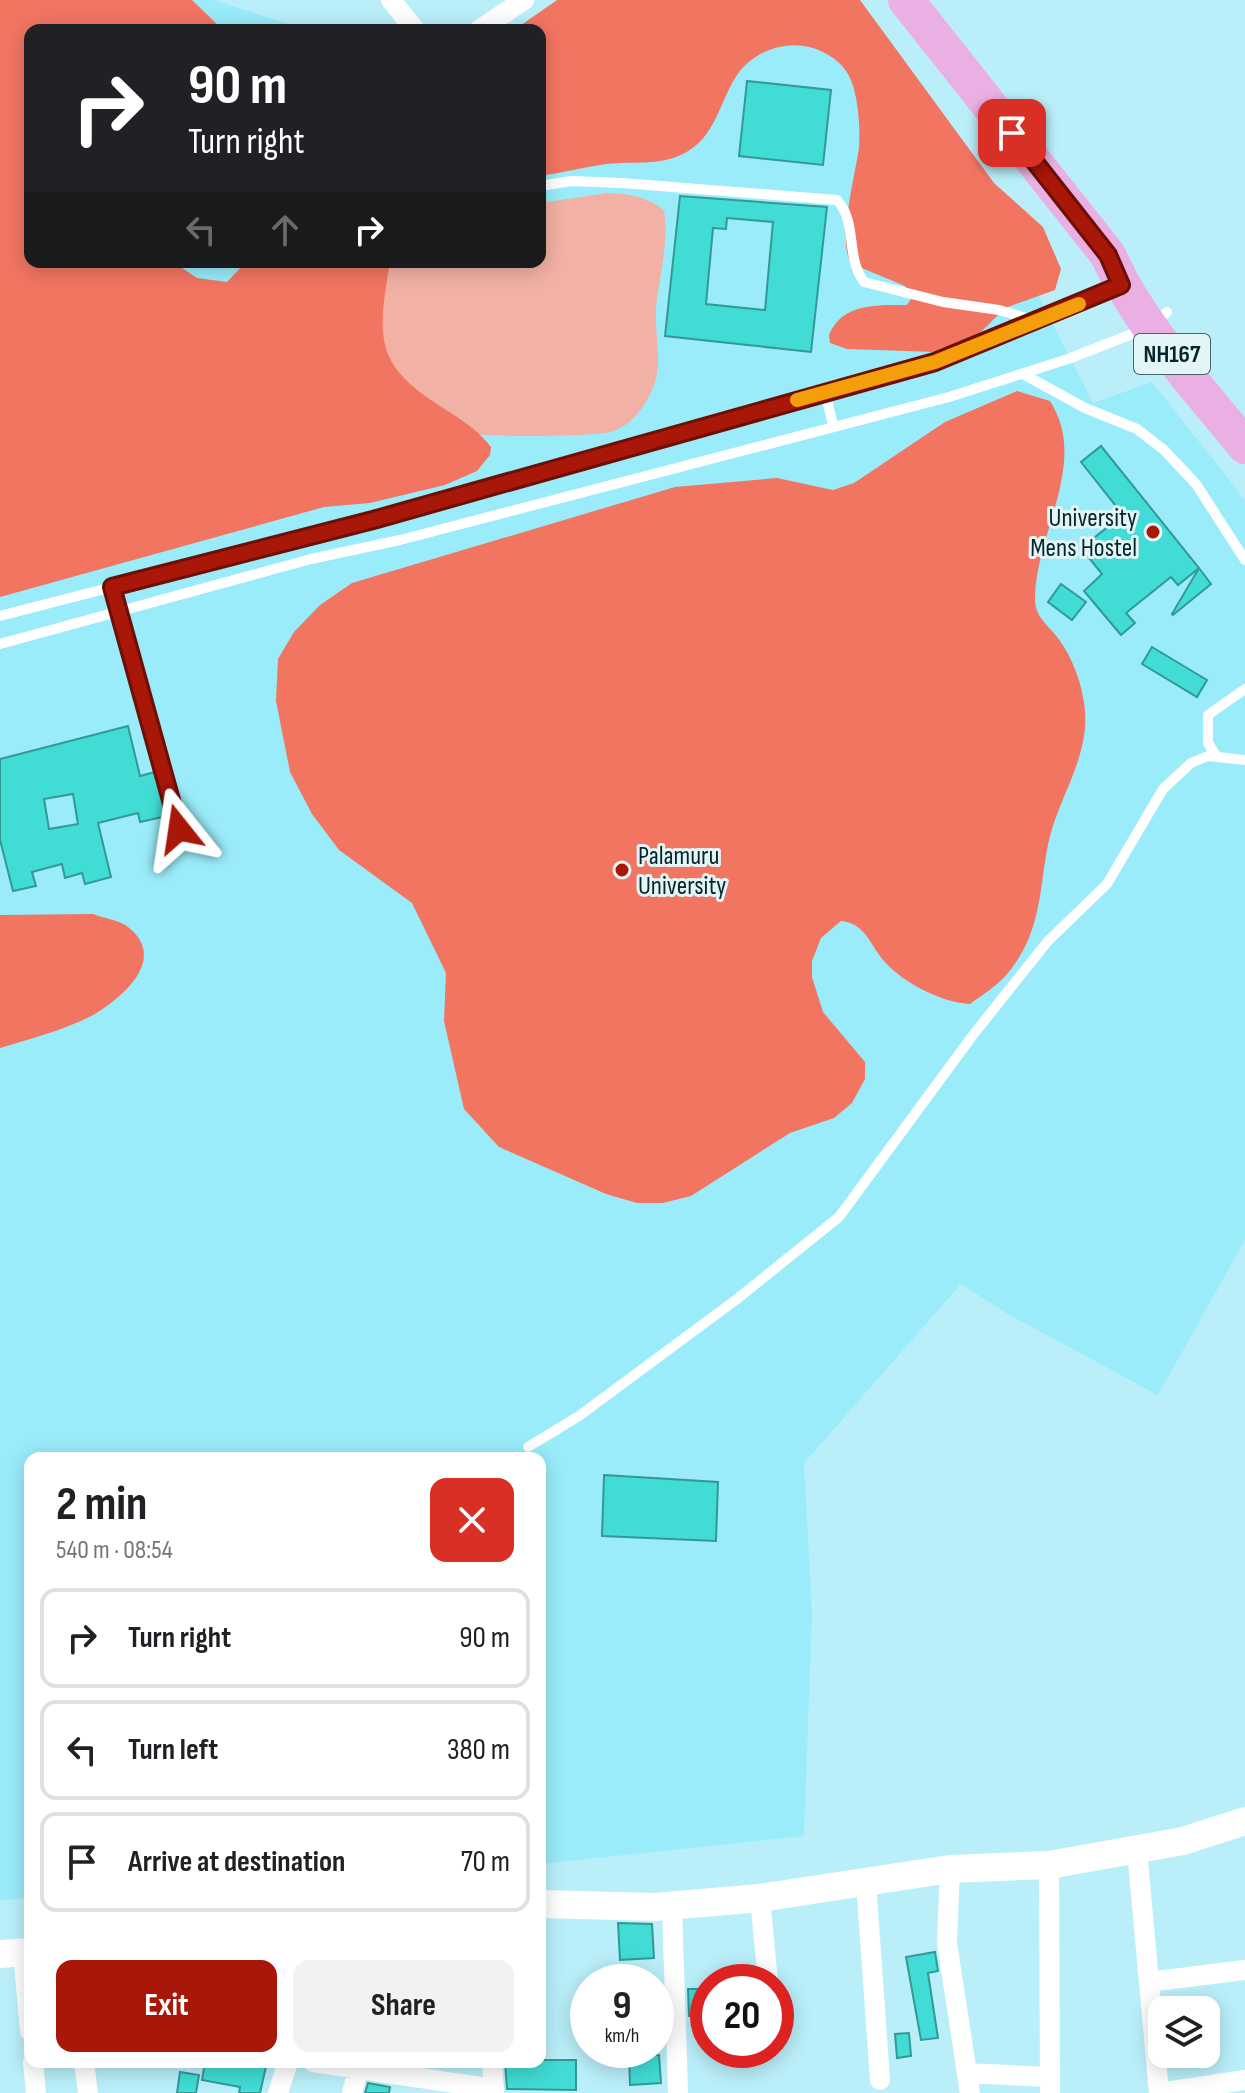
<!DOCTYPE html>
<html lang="en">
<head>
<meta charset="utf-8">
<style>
	:root { --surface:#fff; --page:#f2f2f2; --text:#202124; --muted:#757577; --line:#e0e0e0; --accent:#a81707 }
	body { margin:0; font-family:"Sofia Sans Condensed",sans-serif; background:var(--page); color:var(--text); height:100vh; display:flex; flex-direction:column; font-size:30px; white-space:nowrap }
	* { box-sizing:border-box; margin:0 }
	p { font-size:26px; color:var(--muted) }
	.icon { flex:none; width:44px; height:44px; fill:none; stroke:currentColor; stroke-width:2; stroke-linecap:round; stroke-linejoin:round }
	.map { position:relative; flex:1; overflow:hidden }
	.panel { position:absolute; left:24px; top:1452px; width:522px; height:616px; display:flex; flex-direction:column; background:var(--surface); border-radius:16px; box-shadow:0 4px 20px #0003 }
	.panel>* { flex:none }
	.guide { position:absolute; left:24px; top:24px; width:522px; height:244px; border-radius:16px; box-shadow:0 4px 20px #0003; background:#202124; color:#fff; overflow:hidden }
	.tools { position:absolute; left:1148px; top:1996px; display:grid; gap:16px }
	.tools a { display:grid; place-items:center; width:72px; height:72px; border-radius:16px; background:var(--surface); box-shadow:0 4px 20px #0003; font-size:40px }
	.speed { position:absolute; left:570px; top:1964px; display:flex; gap:16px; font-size:40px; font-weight:700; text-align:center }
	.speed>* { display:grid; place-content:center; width:104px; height:104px; border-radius:50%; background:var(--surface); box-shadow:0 4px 20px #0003; line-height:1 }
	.speed small { font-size:20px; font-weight:400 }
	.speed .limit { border:12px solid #d22; background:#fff; color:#111 }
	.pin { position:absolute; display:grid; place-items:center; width:68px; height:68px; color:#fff; margin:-34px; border-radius:16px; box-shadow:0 4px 12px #0006 }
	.me { position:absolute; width:88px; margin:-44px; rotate:345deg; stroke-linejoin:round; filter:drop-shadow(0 0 6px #0008) }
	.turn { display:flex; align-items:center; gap:28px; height:168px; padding:0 32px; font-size:36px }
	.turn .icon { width:104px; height:104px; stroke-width:2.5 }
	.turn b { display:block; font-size:56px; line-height:68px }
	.lanes { display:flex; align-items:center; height:76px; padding:0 32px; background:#0003; justify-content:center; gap:40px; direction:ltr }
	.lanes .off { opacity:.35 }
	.round { display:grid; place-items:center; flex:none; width:84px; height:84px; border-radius:16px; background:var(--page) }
	.overview { display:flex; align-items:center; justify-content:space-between; height:136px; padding:0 32px }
	h1 { font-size:48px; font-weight:700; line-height:60px }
	.primary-button { display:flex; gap:16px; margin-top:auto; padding:16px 32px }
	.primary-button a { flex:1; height:92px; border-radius:16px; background:var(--accent); color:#fff; font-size:32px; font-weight:700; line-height:92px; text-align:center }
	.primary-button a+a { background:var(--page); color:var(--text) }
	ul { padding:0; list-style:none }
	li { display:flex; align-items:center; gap:24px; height:100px; margin:0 16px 12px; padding:0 16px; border:4px solid var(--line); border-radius:16px }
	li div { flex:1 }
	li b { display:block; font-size:30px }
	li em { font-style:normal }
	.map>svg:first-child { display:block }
	.built { fill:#9aecfb }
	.green { fill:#f2b1a5 }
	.forest { fill:#f27562 }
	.building { fill:#40dcd5; stroke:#329995; stroke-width:2; fill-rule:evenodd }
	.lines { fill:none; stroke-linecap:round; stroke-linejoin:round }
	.lane { stroke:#fff; stroke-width:10 }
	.street { stroke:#fff; stroke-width:20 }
	.secondary { stroke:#fff; stroke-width:28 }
	.highway { stroke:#eab0e3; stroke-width:36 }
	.route-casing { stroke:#6d0f05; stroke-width:20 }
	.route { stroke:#a81707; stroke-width:14 }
	.slow { stroke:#f59e0b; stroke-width:14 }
	.poi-dot { fill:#a81707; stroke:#e4f5f8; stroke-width:3 }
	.labels { text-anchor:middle; stroke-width:6; stroke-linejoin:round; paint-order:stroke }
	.shield { fill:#e4f5f8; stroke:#496368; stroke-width:2 }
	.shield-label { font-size:24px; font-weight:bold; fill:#06252a }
	.poi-label { font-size:26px; fill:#06252a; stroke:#e4f5f8; text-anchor:end }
</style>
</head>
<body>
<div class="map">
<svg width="1245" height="2093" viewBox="0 0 1245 2093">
	<rect width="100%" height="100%" fill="#baeff9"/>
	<path class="built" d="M0,0H214L307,30H30V262H540V30L839,0L1039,297L1093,403L1152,382L1245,500V1240L1158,1395L1006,1313L961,1284L804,1463L812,1612L804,1836L540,1864V1458H30V1898L0,1900Z"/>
	<path class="green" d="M607,193C630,194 645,196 664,210C669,243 660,274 656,306C654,334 664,365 652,390C644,408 630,427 610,432C587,437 475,438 452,431C437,426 395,387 380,375L371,262H540V203Z"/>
	<path class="forest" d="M0,0H192L223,30H30V262H173L197,278L227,282L246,262H390C377,339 374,365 443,408C462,420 478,430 491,447L490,455L477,471L445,485L370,503L324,507L0,597Z
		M557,0H860L994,183L1043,227L1061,269L1055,290L1005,308L972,341L935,352L847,349L830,343L829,335C842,303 877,305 907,305L913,296L905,286L852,264C836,245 856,173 859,147C860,131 859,114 856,98C852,75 843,62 823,52C794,37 756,48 737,75C719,102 716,138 683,154C660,166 631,161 606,164C584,167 562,173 540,176V30H514Z
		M1017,391L1050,401C1090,463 1034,535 1035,601C1036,619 1051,627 1060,641C1071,656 1080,679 1083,697C1094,749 1063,788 1050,836C1040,876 1043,917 1021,954C1006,980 994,987 970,1004C943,1003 903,983 885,962C870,946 866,923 841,921L821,938L812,961V977L823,1012L865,1062V1079L852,1103L834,1118L790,1133L691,1196L663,1203H637L606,1194L499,1147L464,1109L444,1021L446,973L412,903L339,850L312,814L290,772L276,701L278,659L294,632L320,605L352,583L675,487L777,478L833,490L854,483L945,422Z
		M93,914C103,918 119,920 128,927C168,958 124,997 93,1015C65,1030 30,1039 0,1048V915Z"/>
	<path class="building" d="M747,81L831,90L823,165L739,156Z
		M680,196L827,207L811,352L665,336ZM727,218L773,222L765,310L706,304L713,228L726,229Z
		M1101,446L1199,568L1178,585L1171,577L1126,613L1135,623L1121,635L1084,591L1102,574L1081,548L1123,515L1081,462Z
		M1199,568L1211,584L1173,615L1172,614Z
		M1061,584L1086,602L1072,620L1048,602Z
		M1152,647L1207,680L1197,697L1142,664Z
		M128,726L140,776L155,772L167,816L140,822L138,813L98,823L111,877L85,884L82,873L65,878L62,864L32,872L36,886L13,891L0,840V759ZM73,794L78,824L49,829L44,799Z
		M604,1475L718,1482L716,1541L602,1536Z
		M618,1923L652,1924L654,1958L620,1960Z
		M935,1952L938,1971L928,1973L938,2038L921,2040L906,1957Z
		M688,1989H708V2016H689Z
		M909,2033L911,2056L897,2058L895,2034Z
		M659,2055L661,2083L630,2085L629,2057Z
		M540,2060H576V2090L507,2089L505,2062Z
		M205,2062H267L260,2093H239L240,2087L202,2080Z
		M180,2072L199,2075L196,2093H177Z
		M368,2083L390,2087L389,2093H365Z"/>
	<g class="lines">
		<path class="lane" d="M540,186L571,181L622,183L837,200C858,223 845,256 864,282L943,302L999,310L1037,321
			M1023,374L1085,408L1137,429L1164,450L1196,484L1245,560
			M825,392L833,425
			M112,587L179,829
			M0,616L373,520L935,362L1117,287
			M0,644L311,559L400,540L949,397L1068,359L1150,327L1167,312
			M1217,757L1208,743V715L1245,689
			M528,1447L579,1416L737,1299L839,1217L973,1035L1048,941L1107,884L1163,789L1191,763L1208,756L1245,760"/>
		<path class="street" d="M391,0L415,30
			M479,30L524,0
			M1137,1850L1159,2093
			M1049,1865L1050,2093
			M950,1869L947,1943L970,2093
			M866,1882L880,2080
			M760,1898L768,1982
			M672,1906L678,2093
			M23,1952L30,2031
			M1149,1982L1245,1970
			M33,2062L36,2093
			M84,2062L88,2093
			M313,2062L494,2089
			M492,2062L494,2093
			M967,2073L1048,2077
			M278,2093L288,2062
			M352,2093L360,2062
			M1159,2093L1245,2080"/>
		<path class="secondary" d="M540,1904L655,1907L760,1898L950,1869L1049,1865L1183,1841L1245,1821
			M0,1954L30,1952"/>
		<path class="highway" d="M906,0L1108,255C1140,327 1197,386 1245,446"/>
	</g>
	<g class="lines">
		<defs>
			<path id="route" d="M179,829L112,587L373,520L935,362L1121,285L1108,255L1012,133"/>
		</defs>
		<use href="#route" class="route-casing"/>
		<use href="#route" class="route"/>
		<path class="slow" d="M797,400L935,362L1079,304"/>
	</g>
	<g class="poi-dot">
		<circle cx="1153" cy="532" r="8"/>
		<circle cx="622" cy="870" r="8"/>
	</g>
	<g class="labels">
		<rect class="shield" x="1134" y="334" width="76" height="40" rx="6"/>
		<g class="shield-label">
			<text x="1172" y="362">NH167</text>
		</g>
		<g class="poi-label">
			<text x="1137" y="526">University<tspan x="1137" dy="30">Mens Hostel</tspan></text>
			<text x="638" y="864" text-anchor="start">Palamuru<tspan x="638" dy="30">University</tspan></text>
		</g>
	</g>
</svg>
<div class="tools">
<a><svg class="icon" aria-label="layers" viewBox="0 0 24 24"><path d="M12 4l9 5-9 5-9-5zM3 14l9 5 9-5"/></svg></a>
</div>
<div class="speed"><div>9<small>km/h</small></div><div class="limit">20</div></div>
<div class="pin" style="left:1012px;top:133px;background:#d93025"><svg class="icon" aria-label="arrive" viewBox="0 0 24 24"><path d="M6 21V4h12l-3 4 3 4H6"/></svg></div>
<svg class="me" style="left:179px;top:829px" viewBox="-20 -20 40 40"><path d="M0-17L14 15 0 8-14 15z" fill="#a81707" stroke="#fff" stroke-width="4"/></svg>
<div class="guide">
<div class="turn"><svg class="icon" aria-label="right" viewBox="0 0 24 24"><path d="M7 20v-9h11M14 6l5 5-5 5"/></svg><div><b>90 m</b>Turn right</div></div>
<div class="lanes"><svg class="icon off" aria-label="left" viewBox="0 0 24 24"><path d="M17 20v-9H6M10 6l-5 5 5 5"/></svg><svg class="icon off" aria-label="ahead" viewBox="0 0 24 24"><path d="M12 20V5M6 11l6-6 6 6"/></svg><svg class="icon" aria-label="right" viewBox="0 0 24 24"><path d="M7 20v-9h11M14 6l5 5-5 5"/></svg></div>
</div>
<section class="panel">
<div class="overview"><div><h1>2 min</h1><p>540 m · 08:54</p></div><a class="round" style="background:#d93025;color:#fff"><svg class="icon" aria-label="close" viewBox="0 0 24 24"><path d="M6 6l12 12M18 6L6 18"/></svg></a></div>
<ul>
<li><svg class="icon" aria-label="right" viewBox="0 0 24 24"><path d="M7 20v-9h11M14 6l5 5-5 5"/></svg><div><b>Turn right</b></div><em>90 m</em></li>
<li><svg class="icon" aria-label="left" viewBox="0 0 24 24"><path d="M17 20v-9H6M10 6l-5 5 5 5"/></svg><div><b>Turn left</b></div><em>380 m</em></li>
<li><svg class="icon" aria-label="arrive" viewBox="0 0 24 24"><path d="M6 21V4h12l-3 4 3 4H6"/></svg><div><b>Arrive at destination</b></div><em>70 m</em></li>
</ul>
<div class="primary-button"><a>Exit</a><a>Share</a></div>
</section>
</div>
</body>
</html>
